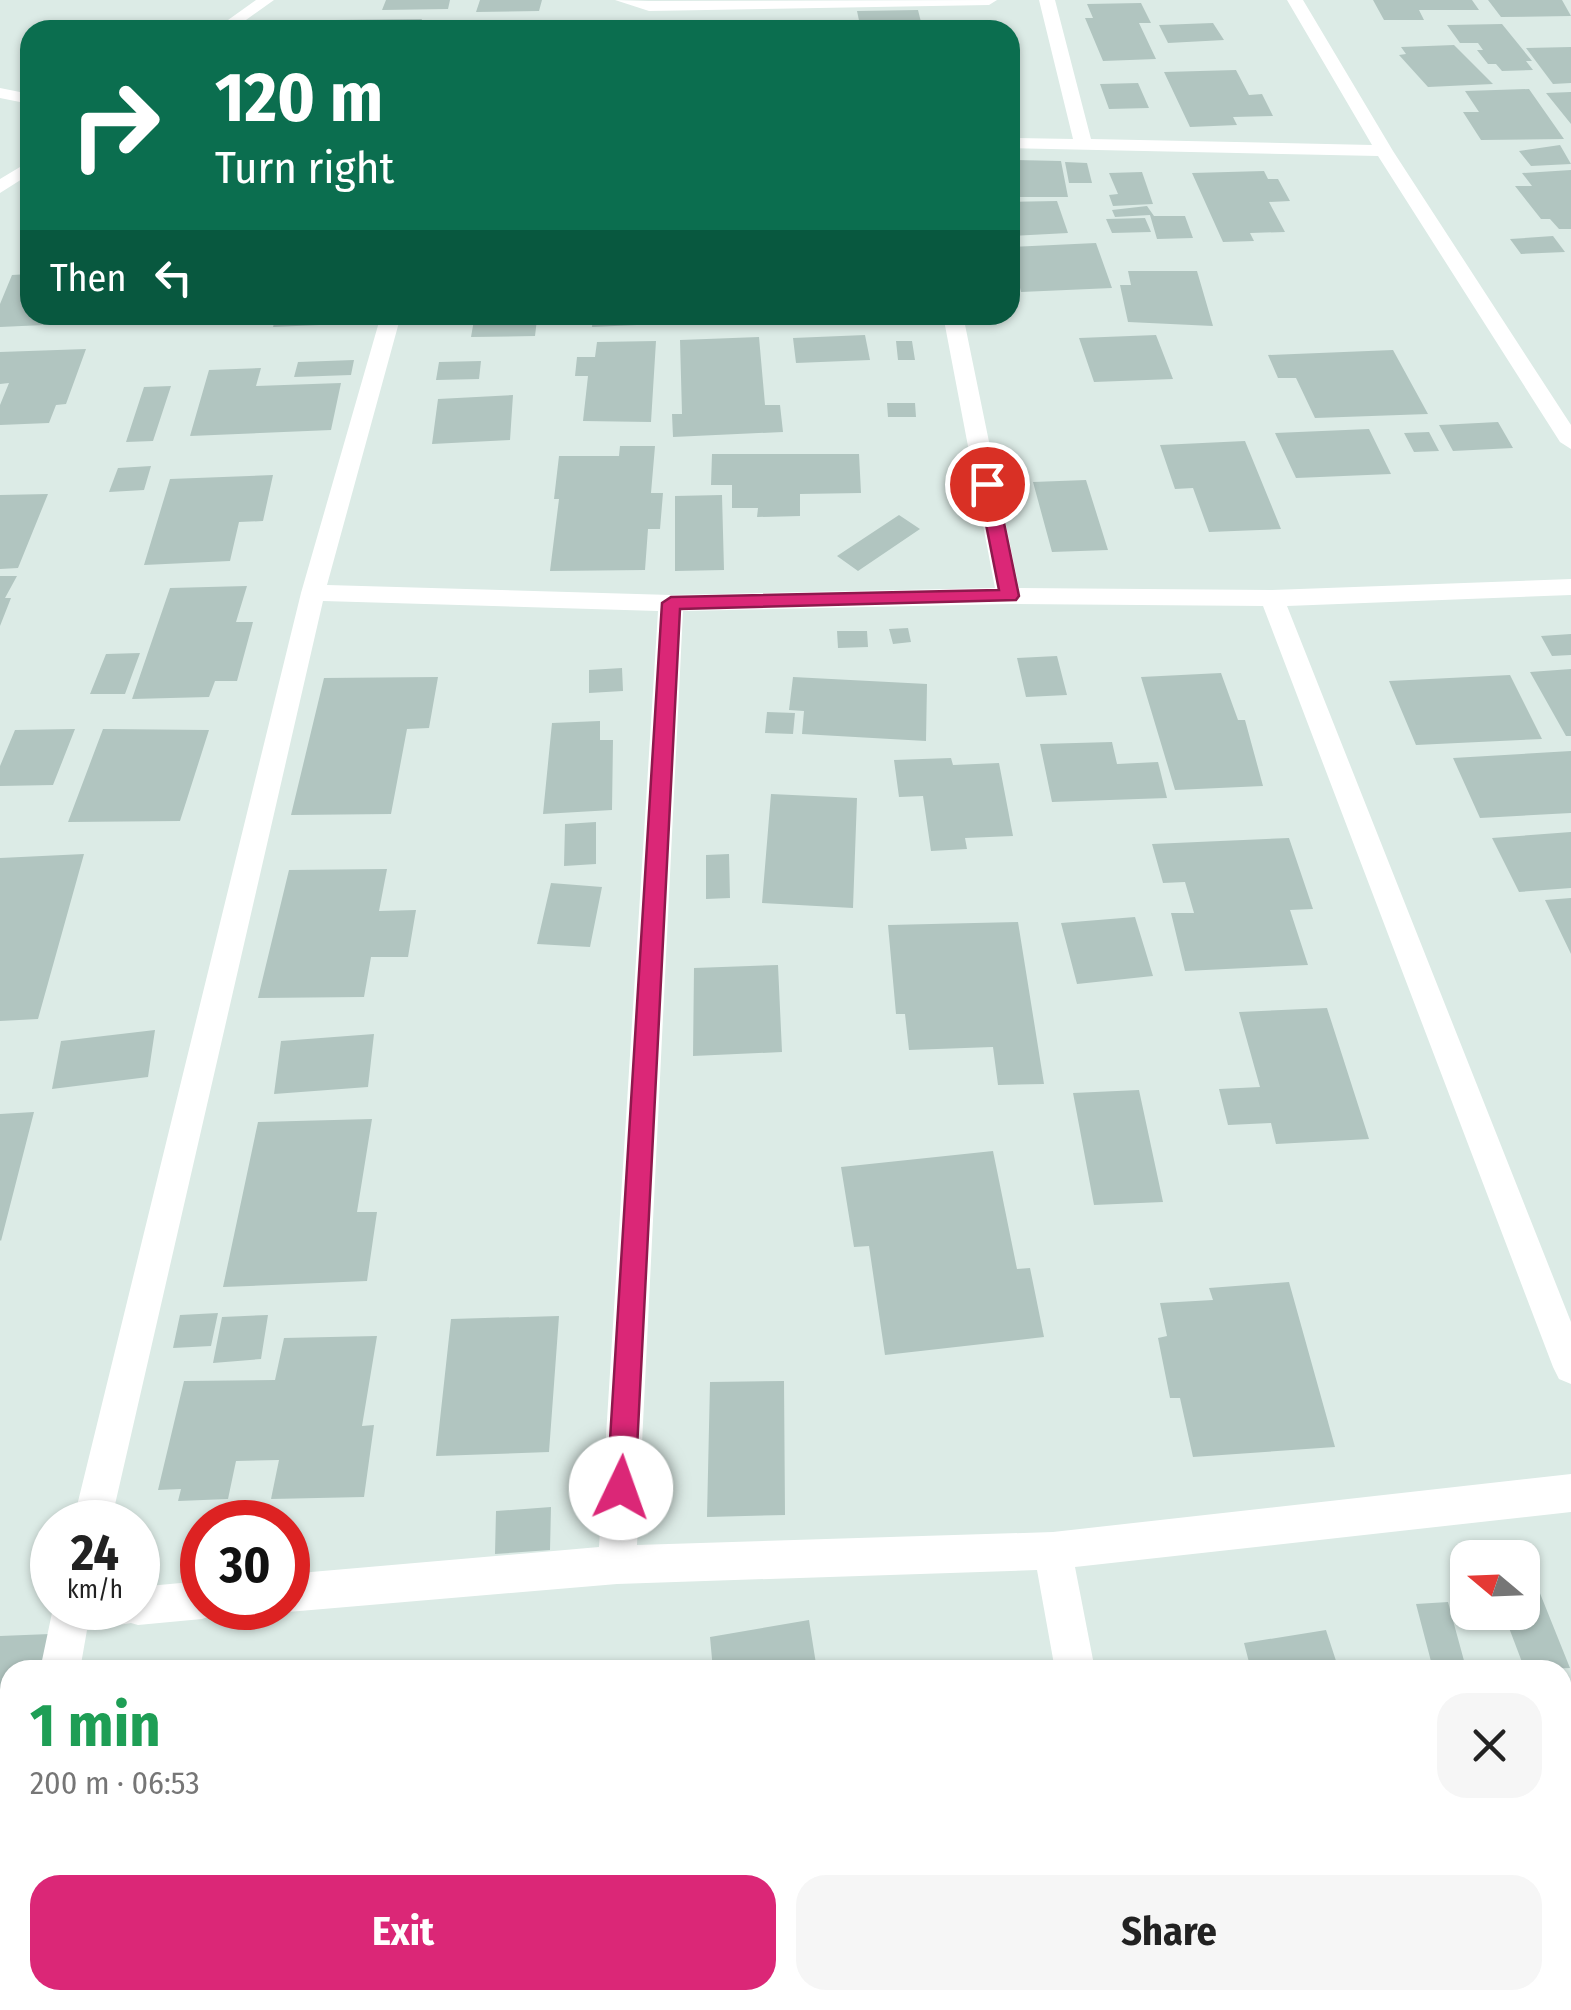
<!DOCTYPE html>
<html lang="en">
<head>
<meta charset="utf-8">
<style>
	:root { --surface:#fff; --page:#f6f6f6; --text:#222; --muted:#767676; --accent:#db2777 }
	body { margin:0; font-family:"Fira Sans Condensed",sans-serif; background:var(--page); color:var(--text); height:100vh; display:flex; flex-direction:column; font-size:38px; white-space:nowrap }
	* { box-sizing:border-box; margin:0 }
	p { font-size:32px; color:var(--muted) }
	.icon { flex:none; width:55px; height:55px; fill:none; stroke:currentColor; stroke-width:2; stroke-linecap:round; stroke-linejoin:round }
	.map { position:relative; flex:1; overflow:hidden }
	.panel { position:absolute; left:0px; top:1660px; width:1572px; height:350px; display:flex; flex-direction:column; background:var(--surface); border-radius:30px 30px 0 0; box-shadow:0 2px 8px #0004 }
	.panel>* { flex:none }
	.hud { position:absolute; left:20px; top:20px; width:1000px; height:305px; border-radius:30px; box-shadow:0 2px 8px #0004; background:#0b6e4f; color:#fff; overflow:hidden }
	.needle { width:65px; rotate:289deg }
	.controls { position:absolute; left:1450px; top:1540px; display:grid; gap:20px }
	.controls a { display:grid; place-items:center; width:90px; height:90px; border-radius:20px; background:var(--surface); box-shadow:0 2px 8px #0004; font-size:50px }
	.speed { position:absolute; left:30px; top:1500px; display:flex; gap:20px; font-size:50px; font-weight:700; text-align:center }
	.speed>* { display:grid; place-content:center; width:130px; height:130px; border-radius:50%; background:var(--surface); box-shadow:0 2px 8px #0004; line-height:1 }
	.speed small { font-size:25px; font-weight:400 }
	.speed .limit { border:15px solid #d22; background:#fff; color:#111 }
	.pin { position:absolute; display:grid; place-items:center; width:85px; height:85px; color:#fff; margin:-42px; border:5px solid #fff; border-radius:50%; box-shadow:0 2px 10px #0007 }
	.me { position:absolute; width:110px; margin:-55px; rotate:3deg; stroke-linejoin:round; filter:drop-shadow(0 0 8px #0008) }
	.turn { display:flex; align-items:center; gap:35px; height:210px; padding:0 30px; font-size:45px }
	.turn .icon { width:130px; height:130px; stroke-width:2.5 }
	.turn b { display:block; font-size:70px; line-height:85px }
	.then { display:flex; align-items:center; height:95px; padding:0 30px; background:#0003; gap:20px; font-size:38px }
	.round { display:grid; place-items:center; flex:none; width:105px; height:105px; border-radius:30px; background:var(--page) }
	.head { display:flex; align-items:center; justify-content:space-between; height:170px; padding:0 30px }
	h1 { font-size:60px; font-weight:700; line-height:75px; color:#1e9e55 }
	.action { display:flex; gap:20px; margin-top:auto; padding:20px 30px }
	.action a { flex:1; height:115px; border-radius:30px; background:var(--accent); color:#fff; font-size:40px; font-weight:700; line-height:115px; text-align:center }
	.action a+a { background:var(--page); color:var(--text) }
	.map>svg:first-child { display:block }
	.building { fill:#b1c5c0 }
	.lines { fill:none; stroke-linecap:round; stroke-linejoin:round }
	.minor { fill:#fff; fill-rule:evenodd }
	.route { fill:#db2777; stroke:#8e194d; stroke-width:2.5 }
</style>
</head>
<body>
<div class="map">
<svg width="1571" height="2010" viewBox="0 0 1571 2010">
	<rect width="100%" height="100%" fill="#dcebe6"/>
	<path class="building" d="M386,0H450L448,9L382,10Z
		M480,0H542L539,11L476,12Z
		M1373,0H1472L1479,10H1419L1424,20H1384Z
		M1488,0H1562L1571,16L1501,17Z
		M1141,3L1151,23H1139L1156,59L1103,61L1085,18H1093L1087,4Z
		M918,10L923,30H861L857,11Z
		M422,19L418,30H331L335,20Z
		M1213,23L1224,40L1168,43L1159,25Z
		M1502,24L1532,61H1526L1533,70L1502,71L1496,64H1488L1477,50H1483L1478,43H1460L1447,25Z
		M1454,45L1493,84L1428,87L1399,55L1406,54L1401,47Z
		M1571,47V83L1553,84L1526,48Z
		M1236,70L1249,95L1262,94L1273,116L1233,117L1237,125L1190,127L1164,72Z
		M1138,83L1149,108L1109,109L1100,84Z
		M1529,89L1564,139L1481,140L1463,112H1479L1465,91Z
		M1571,92V124L1546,93Z
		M1560,145L1571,164L1531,166L1519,151Z
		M1010,160L1061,161L1068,197H1020L1017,176H1010Z
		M1065,162L1087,163L1092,183H1069Z
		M1571,170V229H1559L1550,219H1541L1515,186H1532L1522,173Z
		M1264,171L1268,179H1278L1290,201L1269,202L1285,232L1250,233L1254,241L1223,242L1192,173Z
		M1142,172L1153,204L1113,206L1109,195L1118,194L1109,173Z
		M1057,201L1068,233L1010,236V202Z
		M1147,206L1154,216H1185L1193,238L1157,239L1150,215L1115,217L1112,210Z
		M1145,218L1151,232L1112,233L1106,219Z
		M1553,236L1565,252L1521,254L1510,239Z
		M1096,243L1112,288L1021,292L1010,247Z
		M1128,271H1197L1213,326L1128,322L1120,285H1131Z
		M30,274V315H89L87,323L0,327V304L12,275Z
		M276,315H344L342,324L273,327Z
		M593,315H659V324L592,327Z
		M537,319L535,336L471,337L474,320Z
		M865,335L870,360L796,363L793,338Z
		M1156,335L1173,379L1094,382L1079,338Z
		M759,337L765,405H780L783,432L673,437L672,414H682L680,340Z
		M656,341L651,422L583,421L588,376H575L577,357H595L597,342Z
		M896,341H912L915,360H898Z
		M86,349L66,404L56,405L49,423L0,425V405L9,383L0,384V352Z
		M1393,350L1428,414L1315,418L1296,378H1278L1268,355Z
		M354,360L351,375L294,377L298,362Z
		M481,361L479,379L436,380L439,362Z
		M261,368L256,386L341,383L331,430L190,436L209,370Z
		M171,386L153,441L126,442L144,387Z
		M513,395L510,440L432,444L438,399Z
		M887,403H915L916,417H888Z
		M1498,422L1513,448L1453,451L1439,425Z
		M1369,429L1391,474L1296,478L1275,433Z
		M1429,432L1439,451L1414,452L1404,433Z
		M1245,441L1281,529L1209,532L1193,488L1175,489L1160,445Z
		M620,446H655L651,493H663L660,529H648L645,570L550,571L559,499H554L559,456H619Z
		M712,454H859L861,493L800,494V516L757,517L758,508H732V485H711Z
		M151,466L144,490L109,492L118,468Z
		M273,475L263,521L239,522L230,561L144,565L170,479Z
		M1086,480L1108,550L1052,552L1033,482Z
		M48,494L18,568L0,569V495Z
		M722,495L724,570L675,571V496Z
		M899,515L920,529L858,571L837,556Z
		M0,576H17L5,598H11L0,626Z
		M247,586L236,622H253L237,681H215L209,697L132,699L170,588Z
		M908,628L911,642L893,644L889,629Z
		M837,631H867L868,647L838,648Z
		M1571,634V655L1552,656L1541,636Z
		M140,653L125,694H90L106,654Z
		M1057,656L1067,695L1026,697L1017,658Z
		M622,668L623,691L589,693V670Z
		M1571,669V736H1566L1530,672Z
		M1221,673L1238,720H1245L1263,786L1175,790L1141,677Z
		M1510,675L1542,739L1416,745L1389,681Z
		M438,677L429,728L407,729L391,814L291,815L324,678Z
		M793,677L927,684L926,741L802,734L804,711L789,710Z
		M767,712L795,713L793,734L765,733Z
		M600,721V740H613L612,810L543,814L552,723Z
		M75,729L53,785L0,786V766L15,730Z
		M103,729L209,730L180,821L68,822Z
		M1112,742L1117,764L1158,762L1167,798L1052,802L1040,744Z
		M1571,751V813L1480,818L1453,758Z
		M951,758L953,765L999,763L1013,836L965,838L967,849L931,851L923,796L899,797L894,760Z
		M771,794L857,798L853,908L762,903Z
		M596,822V864L564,866L565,824Z
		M1571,832V888L1519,892L1492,838Z
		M1289,838L1313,909L1290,910L1308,965L1185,971L1171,913H1194L1185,882L1163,883L1152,844Z
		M84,854L38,1019L0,1021V858Z
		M729,854L730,898L706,899V855Z
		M387,869L379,911L416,910L408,957H371L364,997L258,998L289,870Z
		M551,883L602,887L590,947L537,944Z
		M1571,898V954L1545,900Z
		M1135,917L1153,976L1077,984L1061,923Z
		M1018,922L1044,1084L998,1085L993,1047L909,1050L905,1014H896L888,925Z
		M778,965L782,1052L693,1056L694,968Z
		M1327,1008L1369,1139L1276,1144L1271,1123L1228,1125L1219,1089L1260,1087L1239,1012Z
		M155,1030L148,1077L52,1089L61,1041Z
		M374,1034L368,1087L274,1094L281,1041Z
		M1139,1090L1163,1202L1094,1205L1073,1093Z
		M34,1112L1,1241L0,1240V1114Z
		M372,1119L357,1212H377L367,1281L223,1287L258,1122Z
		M993,1151L1017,1269L1030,1268L1044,1337L885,1355L869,1246L854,1247L841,1167Z
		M1289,1282L1335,1447L1193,1457L1180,1398H1170L1158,1338L1167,1336L1160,1303L1213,1300L1209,1288Z
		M218,1313L211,1346L173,1348L180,1315Z
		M268,1315L261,1359L213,1363L222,1317Z
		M559,1316L549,1452L436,1456L451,1319Z
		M377,1336L362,1426L374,1425L364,1497L271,1499L279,1460L236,1461L228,1499L178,1501L181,1489L158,1490L184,1381L275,1380L284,1338Z
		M784,1381L785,1515L707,1517L710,1382Z
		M551,1507L550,1550L495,1554L496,1511Z
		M1522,1551H1523L1570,1668L1525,1670L1503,1612H1522Z
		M1448,1602L1466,1668L1433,1669L1416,1604Z
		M809,1620L817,1670H713L710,1637Z
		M1326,1630L1338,1667L1251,1670L1244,1643Z
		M50,1634L41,1670H10V1801L0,1837V1636Z
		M89,2000H265V2010H88Z
		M713,2000H784L785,2010H714Z
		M1240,2000H1313L1315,2010H1242Z
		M1316,2000H1493L1495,2010H1318Z"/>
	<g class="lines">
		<path class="minor" d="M256,0H274L232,30H214Z
			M615,0L649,1L997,0L989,5L649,11Z
			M1039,0H1055L1091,139L1372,145L1287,0H1303L1393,151L1571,425V449L1560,442L1378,156L1010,148V138L1073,139Z
			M0,88L30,94V104L0,98Z
			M30,161V174L0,193V179Z
			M381,315H401L327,585L671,595L995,588L943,315H963L1019,588L1272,590L1571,579V595L1287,606L1571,1322V1384L1559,1379L1553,1367L1263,606L1009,604L683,611L637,1545L1053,1532L1571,1474V1512L1075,1567L1095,1670H1055L1037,1570L617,1584L288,1612L276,1608H288V1574L599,1547L658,611L323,601L111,1522H73L301,593Z
			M202,1581V1608H218L216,1614L202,1619L138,1625L131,1623L87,1630L80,1670H40L53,1608H138V1587Z
			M10,1911V2000H16L0,2008V1915Z
			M1111,2000H1155L1157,2010H1113Z"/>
	</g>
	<path class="route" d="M987,478L996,484L1019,596L1016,600L680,609L635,1488L631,1498L621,1502L611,1498L607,1488L662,603L671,597L999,590L978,484Z"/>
</svg>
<div class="controls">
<a><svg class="needle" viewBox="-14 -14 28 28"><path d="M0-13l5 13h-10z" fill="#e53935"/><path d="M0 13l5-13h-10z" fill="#767676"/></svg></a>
</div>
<div class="speed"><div>24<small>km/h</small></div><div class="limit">30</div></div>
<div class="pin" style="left:987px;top:484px;background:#d93025"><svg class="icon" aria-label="arrive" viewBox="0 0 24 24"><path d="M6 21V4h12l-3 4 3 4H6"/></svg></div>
<svg class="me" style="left:621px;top:1488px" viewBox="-20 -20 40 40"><circle r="19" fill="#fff"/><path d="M0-13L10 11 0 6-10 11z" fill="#db2777"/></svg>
<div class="hud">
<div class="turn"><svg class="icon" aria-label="right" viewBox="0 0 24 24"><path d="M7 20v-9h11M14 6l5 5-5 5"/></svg><div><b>120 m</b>Turn right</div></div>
<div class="then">Then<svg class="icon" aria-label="left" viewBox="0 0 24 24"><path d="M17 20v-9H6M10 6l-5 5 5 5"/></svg></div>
</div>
<section class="panel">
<div class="head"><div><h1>1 min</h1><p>200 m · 06:53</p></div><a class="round"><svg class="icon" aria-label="close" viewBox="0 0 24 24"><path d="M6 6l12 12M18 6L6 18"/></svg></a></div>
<div class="action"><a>Exit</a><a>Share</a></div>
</section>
</div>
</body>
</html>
